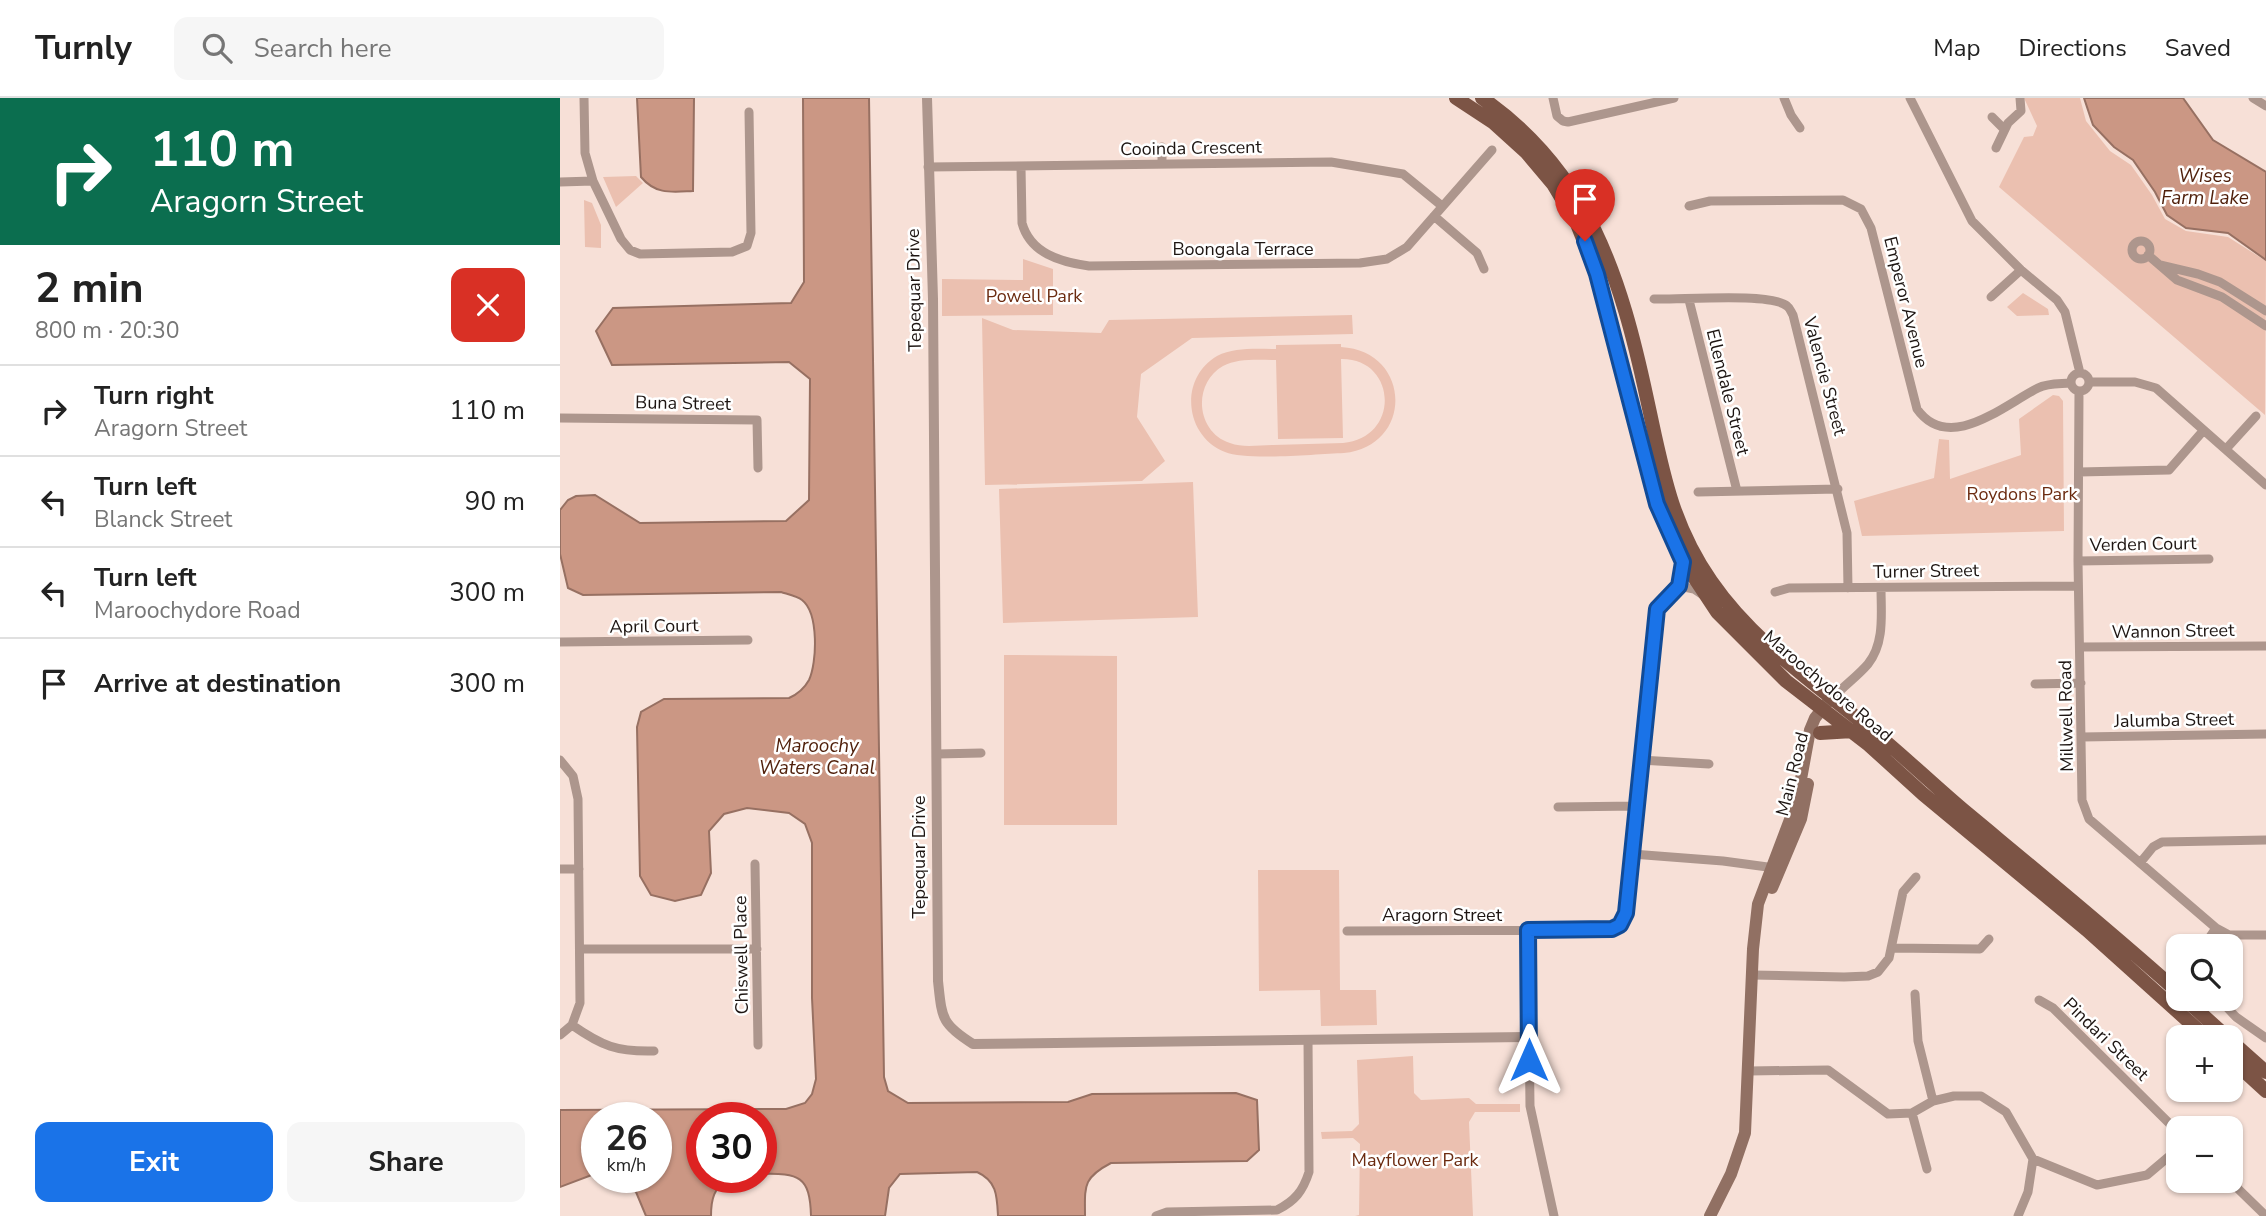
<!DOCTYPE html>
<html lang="en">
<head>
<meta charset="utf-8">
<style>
	:root { --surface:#fff; --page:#f6f6f6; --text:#222; --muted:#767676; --line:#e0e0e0; --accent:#1a73e8 }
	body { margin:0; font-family:"Nunito Sans",sans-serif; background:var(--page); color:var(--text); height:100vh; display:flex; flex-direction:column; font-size:26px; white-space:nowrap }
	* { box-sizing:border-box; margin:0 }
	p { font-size:23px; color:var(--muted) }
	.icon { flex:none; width:38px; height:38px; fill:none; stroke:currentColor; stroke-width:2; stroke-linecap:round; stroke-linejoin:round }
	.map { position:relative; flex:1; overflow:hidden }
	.side { display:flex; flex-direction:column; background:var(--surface); width:560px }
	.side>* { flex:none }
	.top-card { background:#0b6e4f; color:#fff; overflow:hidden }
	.controls { position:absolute; left:1606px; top:836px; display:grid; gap:14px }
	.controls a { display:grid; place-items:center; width:77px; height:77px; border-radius:14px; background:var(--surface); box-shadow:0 2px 5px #0004; font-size:35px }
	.speed { position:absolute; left:21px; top:1004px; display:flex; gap:14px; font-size:35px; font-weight:700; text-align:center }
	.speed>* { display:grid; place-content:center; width:91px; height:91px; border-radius:50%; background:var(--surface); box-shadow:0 2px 5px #0004; line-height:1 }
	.speed small { font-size:18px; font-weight:400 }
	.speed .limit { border:10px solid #d22; background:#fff; color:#111 }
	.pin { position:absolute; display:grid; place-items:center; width:60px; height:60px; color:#fff; margin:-72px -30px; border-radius:50% 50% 50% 0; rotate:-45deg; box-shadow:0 0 7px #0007 }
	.pin .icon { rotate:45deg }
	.me { position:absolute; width:77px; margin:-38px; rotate:0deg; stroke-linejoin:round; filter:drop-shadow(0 0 5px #0008) }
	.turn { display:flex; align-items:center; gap:24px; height:147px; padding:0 35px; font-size:32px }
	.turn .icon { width:91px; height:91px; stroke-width:2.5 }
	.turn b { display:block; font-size:49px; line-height:60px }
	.round { display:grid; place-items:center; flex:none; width:74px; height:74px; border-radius:14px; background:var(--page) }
	.headline { display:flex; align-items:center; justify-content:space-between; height:119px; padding:0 35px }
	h1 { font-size:42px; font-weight:700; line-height:52px }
	.cta { display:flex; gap:14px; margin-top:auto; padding:14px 35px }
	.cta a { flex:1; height:80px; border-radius:14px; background:var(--accent); color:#fff; font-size:28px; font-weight:700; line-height:80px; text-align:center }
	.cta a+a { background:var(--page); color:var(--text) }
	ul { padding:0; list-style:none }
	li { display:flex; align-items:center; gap:21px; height:91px; padding:0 35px; border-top:2px solid var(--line) }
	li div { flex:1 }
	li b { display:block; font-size:26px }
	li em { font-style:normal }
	header { display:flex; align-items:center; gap:42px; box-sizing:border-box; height:98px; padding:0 35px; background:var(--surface); border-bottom:2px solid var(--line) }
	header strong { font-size:33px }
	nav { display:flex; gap:38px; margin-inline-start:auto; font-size:24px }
	.search { width:490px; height:63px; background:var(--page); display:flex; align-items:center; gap:18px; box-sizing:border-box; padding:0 24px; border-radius:14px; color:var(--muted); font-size:26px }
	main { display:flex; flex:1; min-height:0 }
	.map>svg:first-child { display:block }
	.green { fill:#ebc0b0; fill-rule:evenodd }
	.water { fill:#cb9784; stroke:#977062; stroke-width:2 }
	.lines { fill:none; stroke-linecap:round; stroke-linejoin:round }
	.minor { stroke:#ad968d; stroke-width:9 }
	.tertiary { stroke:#ad968d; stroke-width:10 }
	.secondary { stroke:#917063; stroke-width:12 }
	.primary { stroke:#7c5445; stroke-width:14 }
	.route-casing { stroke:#114b97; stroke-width:18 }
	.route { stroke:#1a73e8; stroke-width:12 }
	.labels { text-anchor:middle; stroke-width:5; stroke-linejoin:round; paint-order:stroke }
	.street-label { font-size:18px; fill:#1d1512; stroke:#fff }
	.park-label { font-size:18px; fill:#6b2b10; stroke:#fff }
	.water-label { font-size:19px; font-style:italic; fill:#4f1f0a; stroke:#fff }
</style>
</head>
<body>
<header>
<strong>Turnly</strong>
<div class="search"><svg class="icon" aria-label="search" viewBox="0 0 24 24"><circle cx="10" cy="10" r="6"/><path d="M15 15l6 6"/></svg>Search here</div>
<nav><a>Map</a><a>Directions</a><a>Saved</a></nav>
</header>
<main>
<section class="side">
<div class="top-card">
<div class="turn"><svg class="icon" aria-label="right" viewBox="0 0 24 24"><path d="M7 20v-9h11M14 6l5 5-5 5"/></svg><div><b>110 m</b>Aragorn Street</div></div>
</div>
<div class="headline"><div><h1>2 min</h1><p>800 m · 20:30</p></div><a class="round" style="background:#d93025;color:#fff"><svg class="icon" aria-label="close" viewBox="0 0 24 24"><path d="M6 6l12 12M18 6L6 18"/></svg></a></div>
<ul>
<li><svg class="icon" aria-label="right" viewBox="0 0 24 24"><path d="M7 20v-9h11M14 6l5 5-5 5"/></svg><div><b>Turn right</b><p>Aragorn Street</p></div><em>110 m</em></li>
<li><svg class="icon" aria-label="left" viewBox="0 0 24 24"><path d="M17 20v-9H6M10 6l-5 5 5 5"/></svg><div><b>Turn left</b><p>Blanck Street</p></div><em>90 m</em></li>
<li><svg class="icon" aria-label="left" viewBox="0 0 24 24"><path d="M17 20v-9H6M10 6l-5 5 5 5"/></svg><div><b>Turn left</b><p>Maroochydore Road</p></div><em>300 m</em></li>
<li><svg class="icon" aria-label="arrive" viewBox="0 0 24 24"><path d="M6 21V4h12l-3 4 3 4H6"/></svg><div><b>Arrive at destination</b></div><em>300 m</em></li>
</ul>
<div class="cta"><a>Exit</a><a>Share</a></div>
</section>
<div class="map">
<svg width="1706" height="1118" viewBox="0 0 1706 1118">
	<rect width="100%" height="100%" fill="#f7e0d7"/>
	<path class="green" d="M1464,0H1520L1526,23L1550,53L1571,67L1592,97L1605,121L1626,133L1668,139L1706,163L1705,317L1439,89L1464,39L1473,38L1477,28Z
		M76,78L83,85L56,109L43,79Z
		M24,102L32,105L41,127V150L25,149Z
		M463,161L493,171V217L382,218V181L463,182Z
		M1463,195L1488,211L1489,217L1457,218L1447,209Z
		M792,217L793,236L632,240L581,276L577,319L605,363L582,383L425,387L422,220L453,232L541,235L549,222Z
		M781,246V249C852,253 854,348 784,355C756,356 687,363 665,354C624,338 619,280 657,258C675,249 696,251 716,251V247ZM781,261C837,260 841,340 783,345C760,346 737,346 713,347C699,347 683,350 670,345C636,334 632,286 663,268C678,260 699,262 716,262L718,341L783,340Z
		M1493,297L1499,298L1503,303L1504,433L1302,438L1294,403L1374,380L1379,341L1389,342L1390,381L1461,357L1459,321Z
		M633,384L638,519L443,525L439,391Z
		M444,557L557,558V727H444Z
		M698,772H779L780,892H816L817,927L761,928L760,892L699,893Z
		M853,958L854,995L861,1002L909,1000L916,1006H960V1014H915L909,1024L913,1118H795L799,1117L800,1046L793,1040L762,1041L761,1034L792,1033L799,1026L797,962Z"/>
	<path class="water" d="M77,0H134L133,93C112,94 96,97 81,79Z
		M243,0H309L324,979L328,993L348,1005L508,1004L532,996L676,995L697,1002L699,1052L687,1063L551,1065C522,1080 525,1089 525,1118H438C437,1098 437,1083 417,1074L340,1076L329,1090L325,1118H251C250,1078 239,1075 201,1076V1020H142V1080H168C154,1090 151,1101 151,1118H86L76,1094L56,1080H96V1020H37V1075L0,1089V1012L226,1011L245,1005L252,996L256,981L252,900V745L245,726L229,715L187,710L164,716L149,733L151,775L141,797L115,803L91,797L80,778L77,629L81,614L104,601L229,600C238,596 244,591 249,582C257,565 259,515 242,502C237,498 227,496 221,494L23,497L8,490L0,456V412L8,402L16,398L35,397L80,425L226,423L249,402L250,281L229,264L52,267L36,233L53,210L231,205L244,184Z
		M1524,0H1623L1653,42L1706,74V162L1668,135L1626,130L1607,117L1595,94L1573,62L1554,49L1533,27Z"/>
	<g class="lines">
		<path class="minor" d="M24,0L25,55L33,83L61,141L70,152L80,156L172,154L187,148L191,135L189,14
			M993,0L997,18L1003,23L1008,24L1114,0
			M1224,0L1231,17L1240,30
			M1350,0L1412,123L1461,172L1497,202L1505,214L1520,275
			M1693,0L1706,8
			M1432,19L1444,31
			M602,49V66
			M1436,50L1448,25L1461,13L1460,0
			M368,69L771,64L843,76L882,108
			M461,69L462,125C470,155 500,164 529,168L800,165L827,161L847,149L932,52
			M0,84L33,83
			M1129,108L1150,103L1283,102L1301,111L1311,130L1357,311C1389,356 1444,307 1478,290C1488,285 1500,286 1510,285
			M874,118L917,155L924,171
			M1572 152a9 9 0 1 1 18 0a9 9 0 1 1-18 0Z
			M1588,157L1617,182L1662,199L1706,228
			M1600,167L1638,176L1660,184L1706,213
			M1431,199L1461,172
			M1094,201C1120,202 1211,194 1227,208C1230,210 1231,214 1233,217L1287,435L1288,490
			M1129,202L1177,393
			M1511 284a9 9 0 1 1 18 0a9 9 0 1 1-18 0Z
			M1529,284H1575L1596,290L1706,387
			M1519,294L1518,463L1522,702L1529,721L1656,830L1669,837H1706
			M0,320L197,322L198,370
			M1666,351L1696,318
			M1519,374L1609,372L1643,333
			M1138,394L1278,391
			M1518,463L1649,461
			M1119,488L1134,491L1143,497
			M1215,494L1229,490L1518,488
			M0,544L188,542
			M1521,549L1706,548
			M1475,586L1521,585
			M1272,601C1283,588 1297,579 1308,566C1325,545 1321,515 1321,490
			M1522,639L1706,636
			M377,656L421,655
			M0,662L13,678L18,701L20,905L12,927L0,937
			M1080,662L1149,666
			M998,709L1077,708
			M1072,756L1163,763L1215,770
			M1580,765L1593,749L1602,744L1706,742
			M195,766L198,947
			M0,771H19
			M968,832L970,1008L994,1118
			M787,833L1043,832C1055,830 1062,827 1066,815L1097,511L1119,488L1123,464
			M1643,849L1656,830
			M1331,850L1420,851L1429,841
			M21,851H197
			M1192,877L1284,879L1308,878L1318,874L1329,860L1343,794L1356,779
			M1355,896L1358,943L1373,1003
			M1479,902L1493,910L1619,1035
			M1661,903L1676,919L1706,940
			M12,927C42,948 57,954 94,953
			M1189,973L1268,972L1328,1016L1352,1015L1373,1003L1394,998H1421L1446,1014L1473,1061L1468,1094L1458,1118
			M1352,1015L1367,1071
			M1473,1061L1537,1087L1587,1077L1619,1050
			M1670,1083L1706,1118
			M596,1118L607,1114L717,1112C735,1103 743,1093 749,1074L748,942"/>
		<path class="tertiary" d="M367,0L373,201L378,883C382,920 381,926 413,946L969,939"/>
		<path class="secondary" d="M1212,790L1241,721L1248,686
			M1150,1118L1171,1076L1185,1035L1193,851L1198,806L1237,703L1250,632L1255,620L1267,605"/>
		<path class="primary" d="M896,0L934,25L966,54L993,86L1017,126L1037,176L1097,406L1122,461L1157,514L1226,583L1309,647L1363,696L1527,832L1647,940
			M922,0C1029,74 1061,180 1087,301C1102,369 1110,424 1151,483C1195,547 1261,589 1319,638C1349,663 1378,691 1408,716C1479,775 1550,833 1619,895
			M1260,635L1293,633
			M1625,901L1668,940
			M1671,943L1706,974
			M1671,961L1706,993"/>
	</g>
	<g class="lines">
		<defs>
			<path id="route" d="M969,962L968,832L1052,831L1060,827L1066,815L1097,511L1119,488L1123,464L1097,406L1037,176L1025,143"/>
		</defs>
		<use href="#route" class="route-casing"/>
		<use href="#route" class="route"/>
	</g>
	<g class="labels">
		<g class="street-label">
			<text transform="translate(631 50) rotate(-1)" y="6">Cooinda Crescent</text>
			<text x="683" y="157">Boongala Terrace</text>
			<text transform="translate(354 192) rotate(-91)" y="6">Tepequar Drive</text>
			<text transform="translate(1346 204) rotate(76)" y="6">Emperor Avenue</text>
			<text transform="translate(1265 278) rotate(75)" y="6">Valencie Street</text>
			<text transform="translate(1168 294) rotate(76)" y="6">Ellendale Street</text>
			<text transform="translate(123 305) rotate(1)" y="6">Buna Street</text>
			<text transform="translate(1583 446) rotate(-1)" y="6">Verden Court</text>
			<text transform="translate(1366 473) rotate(-1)" y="6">Turner Street</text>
			<text transform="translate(94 528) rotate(-1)" y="6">April Court</text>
			<text transform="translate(1613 533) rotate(-1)" y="6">Wannon Street</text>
			<text transform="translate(1268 588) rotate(40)" y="6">Maroochydore Road</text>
			<text transform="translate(1506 618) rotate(-91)" y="6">Millwell Road</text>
			<text transform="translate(1614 622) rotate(-1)" y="6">Jalumba Street</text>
			<text transform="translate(1232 676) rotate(-76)" y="6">Main Road</text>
			<text transform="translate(359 759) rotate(-90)" y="6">Tepequar Drive</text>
			<text x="882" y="823">Aragorn Street</text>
			<text transform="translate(181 857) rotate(-91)" y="6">Chiswell Place</text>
			<text transform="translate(1546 941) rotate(44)" y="6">Pindari Street</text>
		</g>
		<g class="park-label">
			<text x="474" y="204">Powell Park</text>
			<text x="1462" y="402">Roydons Park</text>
			<text x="855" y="1068">Mayflower Park</text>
		</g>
		<g class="water-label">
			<text x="1645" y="84">Wises<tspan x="1645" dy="22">Farm Lake</tspan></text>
			<text x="257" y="654">Maroochy<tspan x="257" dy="22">Waters Canal</tspan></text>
		</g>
	</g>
</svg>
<div class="controls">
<a><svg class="icon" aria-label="search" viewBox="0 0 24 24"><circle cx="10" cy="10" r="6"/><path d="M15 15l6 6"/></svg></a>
<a>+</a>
<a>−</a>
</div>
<div class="speed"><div>26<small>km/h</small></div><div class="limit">30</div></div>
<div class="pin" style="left:1025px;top:143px;background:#d93025"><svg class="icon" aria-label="arrive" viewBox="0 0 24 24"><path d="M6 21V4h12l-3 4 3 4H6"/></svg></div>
<svg class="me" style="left:969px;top:962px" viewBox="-20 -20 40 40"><path d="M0-17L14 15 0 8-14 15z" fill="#1a73e8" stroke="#fff" stroke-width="4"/></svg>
</div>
</main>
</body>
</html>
